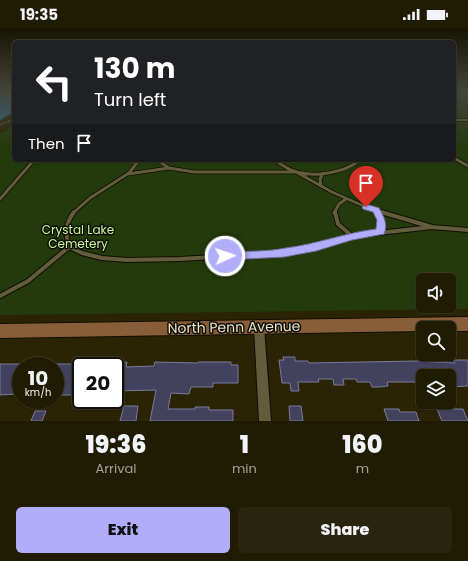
<!DOCTYPE html>
<html lang="en">
<head>
<meta charset="utf-8">
<style>
	:root { --surface:#201b03; --page:#28240d; --text:#f1f3f6; --muted:#a2a19a; --line:#3d3925; --accent:#b1adfa }
	body { margin:0; font-family:Poppins,sans-serif; background:var(--page); color:var(--text); height:100vh; display:flex; flex-direction:column; font-size:15px; white-space:nowrap }
	* { box-sizing:border-box; margin:0 }
	p { font-size:13px; color:var(--muted) }
	.icon { flex:none; width:22px; height:22px; fill:none; stroke:currentColor; stroke-width:2; stroke-linecap:round; stroke-linejoin:round }
	.map { position:relative; height:393px; overflow:hidden }
	.drawer { display:flex; flex-direction:column; background:var(--surface); flex:1 }
	.drawer>* { flex:none }
	.hud { position:absolute; left:12px; top:12px; width:444px; height:122px; border-radius:6px; box-shadow:0 1px 3px #0004,0 0 0 1px var(--line); background:#202124; color:#fff; overflow:hidden }
	.controls { position:absolute; left:416px; top:245px; display:grid; gap:8px }
	.controls a { display:grid; place-items:center; width:40px; height:40px; border-radius:6px; background:var(--surface); box-shadow:0 1px 3px #0004,0 0 0 1px var(--line); font-size:20px }
	.speed { position:absolute; left:12px; top:329px; display:flex; gap:8px; font-size:20px; font-weight:700; text-align:center }
	.speed>* { display:grid; place-content:center; width:52px; height:52px; border-radius:50%; background:var(--surface); box-shadow:0 1px 3px #0004,0 0 0 1px var(--line); line-height:1 }
	.speed small { font-size:10px; font-weight:400 }
	.speed .limit { border:2px solid #111; border-radius:6px; background:#fff; color:#111 }
	.pin { position:absolute; display:grid; place-items:center; width:34px; height:34px; color:#fff; margin:-41px -17px; border-radius:50% 50% 50% 0; rotate:-45deg; box-shadow:0 0 4px #0007 }
	.pin .icon { rotate:45deg }
	.me { position:absolute; width:44px; margin:-22px; rotate:87deg; stroke-linejoin:round; filter:drop-shadow(0 0 3px #0008) }
	.turn { display:flex; align-items:center; gap:14px; height:84px; padding:0 16px; font-size:18px }
	.turn .icon { width:52px; height:52px; stroke-width:2.5 }
	.turn b { display:block; font-size:28px; line-height:34px }
	.then { display:flex; align-items:center; height:38px; padding:0 16px; background:#0003; gap:8px; font-size:15px }
	.eta { display:flex; justify-content:space-evenly; align-items:center; height:68px; text-align:center }
	.eta b { font-size:24px; font-weight:800; line-height:28px }
	.button { display:flex; gap:8px; margin-top:auto; padding:8px 16px }
	.button a { flex:1; height:46px; border-radius:6px; background:var(--accent); color:#111; font-size:16px; font-weight:800; line-height:46px; text-align:center }
	.button a+a { background:var(--page); color:var(--text) }
	.status { display:flex; justify-content:space-between; align-items:center; height:28px; padding:0 20px; background:var(--surface); direction:ltr }
	.status svg { height:11px; fill:currentColor }
	.map>svg:first-child { display:block }
	.green { fill:#233a0d; fill-rule:evenodd }
	.water { fill:#296a95 }
	.building { fill:#42415e; stroke:#7b7b9b }
	.lines { fill:none; stroke-linecap:round; stroke-linejoin:round }
	.service-far2-casing { stroke:#120d00; stroke-width:3.5 }
	.service-far1-casing { stroke:#120d00; stroke-width:4.5 }
	.service-casing { stroke:#120d00; stroke-width:6 }
	.minor-casing { stroke:#120d00; stroke-width:2 }
	.secondary-casing { stroke:#120d00; stroke-width:2 }
	.path { stroke:#88836a; stroke-width:1; stroke-dasharray:1.5 1.5; stroke-linecap:butt }
	.service-far2 { stroke:#635c3c; stroke-width:2 }
	.service-far1 { stroke:#635c3c; stroke-width:3 }
	.service { stroke:#635c3c; stroke-width:4 }
	.minor { fill:#635c3c; fill-rule:evenodd }
	.secondary { fill:#885e38; fill-rule:evenodd }
	.route { fill:#b1adfa; stroke:#7370a2 }
	.labels { text-anchor:middle; stroke-width:3; stroke-linejoin:round; paint-order:stroke }
	.park-label { font-size:12px; fill:#c4f59e; stroke:#100d03 }
	.near-street-label { font-size:14px; fill:#e7e3d1; stroke:#100d03 }
</style>
</head>
<body>
<div class="status"><b>19:35</b><svg viewBox="0 0 49 12"><path d="M0 12V9h3v3zM5 12V6h3v6zM10 12V3h3v9zM15 12V0h3v12zM26 1h20v11H26zM47 4h2v5h-2z"/></svg></div>
<div class="map">
<svg width="468" height="393" viewBox="0 0 468 393">
	<rect width="100%" height="100%" fill="#2a2404"/>
	<path class="green" d="M454,64H468V281L0,287V104H4L14,96V132H454ZM423,252H449V278H423Z"/>
	<path class="water" d="M0,64H14V84L0,92Z"/>
	<path class="building" d="M283,329H295V333H308L309,335L416,333L455,335L453,332H468V358L449,359V348H423V357H416L415,354H387L388,358L379,359H372L370,354H357L356,351H343L344,357H334L333,351H318L319,354H298L299,363H291L290,355H282L279,332H284Z
		M127,334L126,339L154,338L155,334L198,335V334H231V337H238V355H213V359H191L189,366L171,365L168,381H195V379H209V382H233V393H150L156,362L115,363V335Z
		M0,336H21V361H18L16,366L0,367Z
		M55,336H81V367H55Z
		M124,378H138L136,393H120Z
		M289,378H301L303,393H290Z
		M384,381H399L400,384H416L419,393H388Z
		M437,381H463L468,393H442Z
		M35,383H46L42,393H31Z"/>
	<g class="lines">
		<defs>
			<path id="service-far2" d="M454,92H468"/>
			<path id="service-far1" d="M454,130L468,138
				M157,132L169,140L194,144H296L332,164L366,179L385,185
				M275,132C281,136 287,141 294,143C314,150 344,145 360,132
				M128,146L169,140
				M321,158L320,151L323,145
				M0,171L34,132
				M376,182L377,185
				M73,185L90,170L129,145L139,132
				M334,185L339,176L346,171"/>
			<path id="service" d="M74,184C65,196 65,205 69,219L82,225L102,230L127,232L180,231L284,225L316,219L352,208L432,199
				M335,184L338,196L352,208
				M377,184L381,192V204
				M381,184L432,199L468,202
				M0,268L28,253L69,219"/>
			<path id="minor" d="M259,294L262,296L264,299L271,393H259L254,299L256,296Z"/>
			<path id="secondary" d="M468,289V303H449V300H423V303L0,310V296Z"/>
		</defs>
		<use href="#service-far2" class="service-far2-casing"/>
		<use href="#service-far1" class="service-far1-casing"/>
		<use href="#service" class="service-casing"/>
		<use href="#minor" class="minor-casing"/>
		<use href="#secondary" class="secondary-casing"/>
		<path class="path" d="M0,97L14,91"/>
		<use href="#service-far2" class="service-far2"/>
		<use href="#service-far1" class="service-far1"/>
		<use href="#service" class="service"/>
		<use href="#minor" class="minor"/>
		<use href="#secondary" class="secondary"/>
	</g>
	<linearGradient id="sky" x2="0" y2="1"><stop stop-color="#171402"/><stop offset="0.54" stop-color="#44453a"/><stop offset="1" stop-color="#44453a" stop-opacity="0"/></linearGradient>
	<rect width="468" height="119" fill="url(#sky)"/>
	<path class="route" d="M366,176L379,180C384,189 388,196 384,206L352,212L316,223L284,229L225,232L221,231L220,228L221,225L225,224C245,223 266,224 286,220C317,216 345,205 376,201L377,192L373,184L363,181L362,179Z"/>
	<g class="labels">
		<g class="park-label">
			<text x="78" y="206">Crystal Lake<tspan x="78" dy="14">Cemetery</tspan></text>
		</g>
		<g class="near-street-label">
			<text transform="translate(234 299) rotate(-1)" y="5">North Penn Avenue</text>
		</g>
	</g>
</svg>
<div class="controls">
<a><svg class="icon" aria-label="sound" viewBox="0 0 24 24"><path d="M4 9h4l5-4v14l-5-4H4zM17 9q2 3 0 6"/></svg></a>
<a><svg class="icon" aria-label="search" viewBox="0 0 24 24"><circle cx="10" cy="10" r="6"/><path d="M15 15l6 6"/></svg></a>
<a><svg class="icon" aria-label="layers" viewBox="0 0 24 24"><path d="M12 4l9 5-9 5-9-5zM3 14l9 5 9-5"/></svg></a>
</div>
<div class="speed"><div>10<small>km/h</small></div><div class="limit">20</div></div>
<div class="pin" style="left:366px;top:179px;background:#d93025"><svg class="icon" aria-label="arrive" viewBox="0 0 24 24"><path d="M6 21V4h12l-3 4 3 4H6"/></svg></div>
<svg class="me" style="left:225px;top:228px" viewBox="-20 -20 40 40"><circle r="17" fill="#b1adfa" stroke="#fff" stroke-width="3"/><path d="M0-11L8 9 0 5-8 9z" fill="#fff"/></svg>
<div class="hud">
<div class="turn"><svg class="icon" aria-label="left" viewBox="0 0 24 24"><path d="M17 20v-9H6M10 6l-5 5 5 5"/></svg><div><b>130 m</b>Turn left</div></div>
<div class="then">Then<svg class="icon" aria-label="arrive" viewBox="0 0 24 24"><path d="M6 21V4h12l-3 4 3 4H6"/></svg></div>
</div>
</div>
<section class="drawer">
<div class="eta">
<div><b>19:36</b><p>Arrival</p></div>
<div><b>1</b><p>min</p></div>
<div><b>160</b><p>m</p></div>
</div>
<div class="button"><a>Exit</a><a>Share</a></div>
</section>
</body>
</html>
